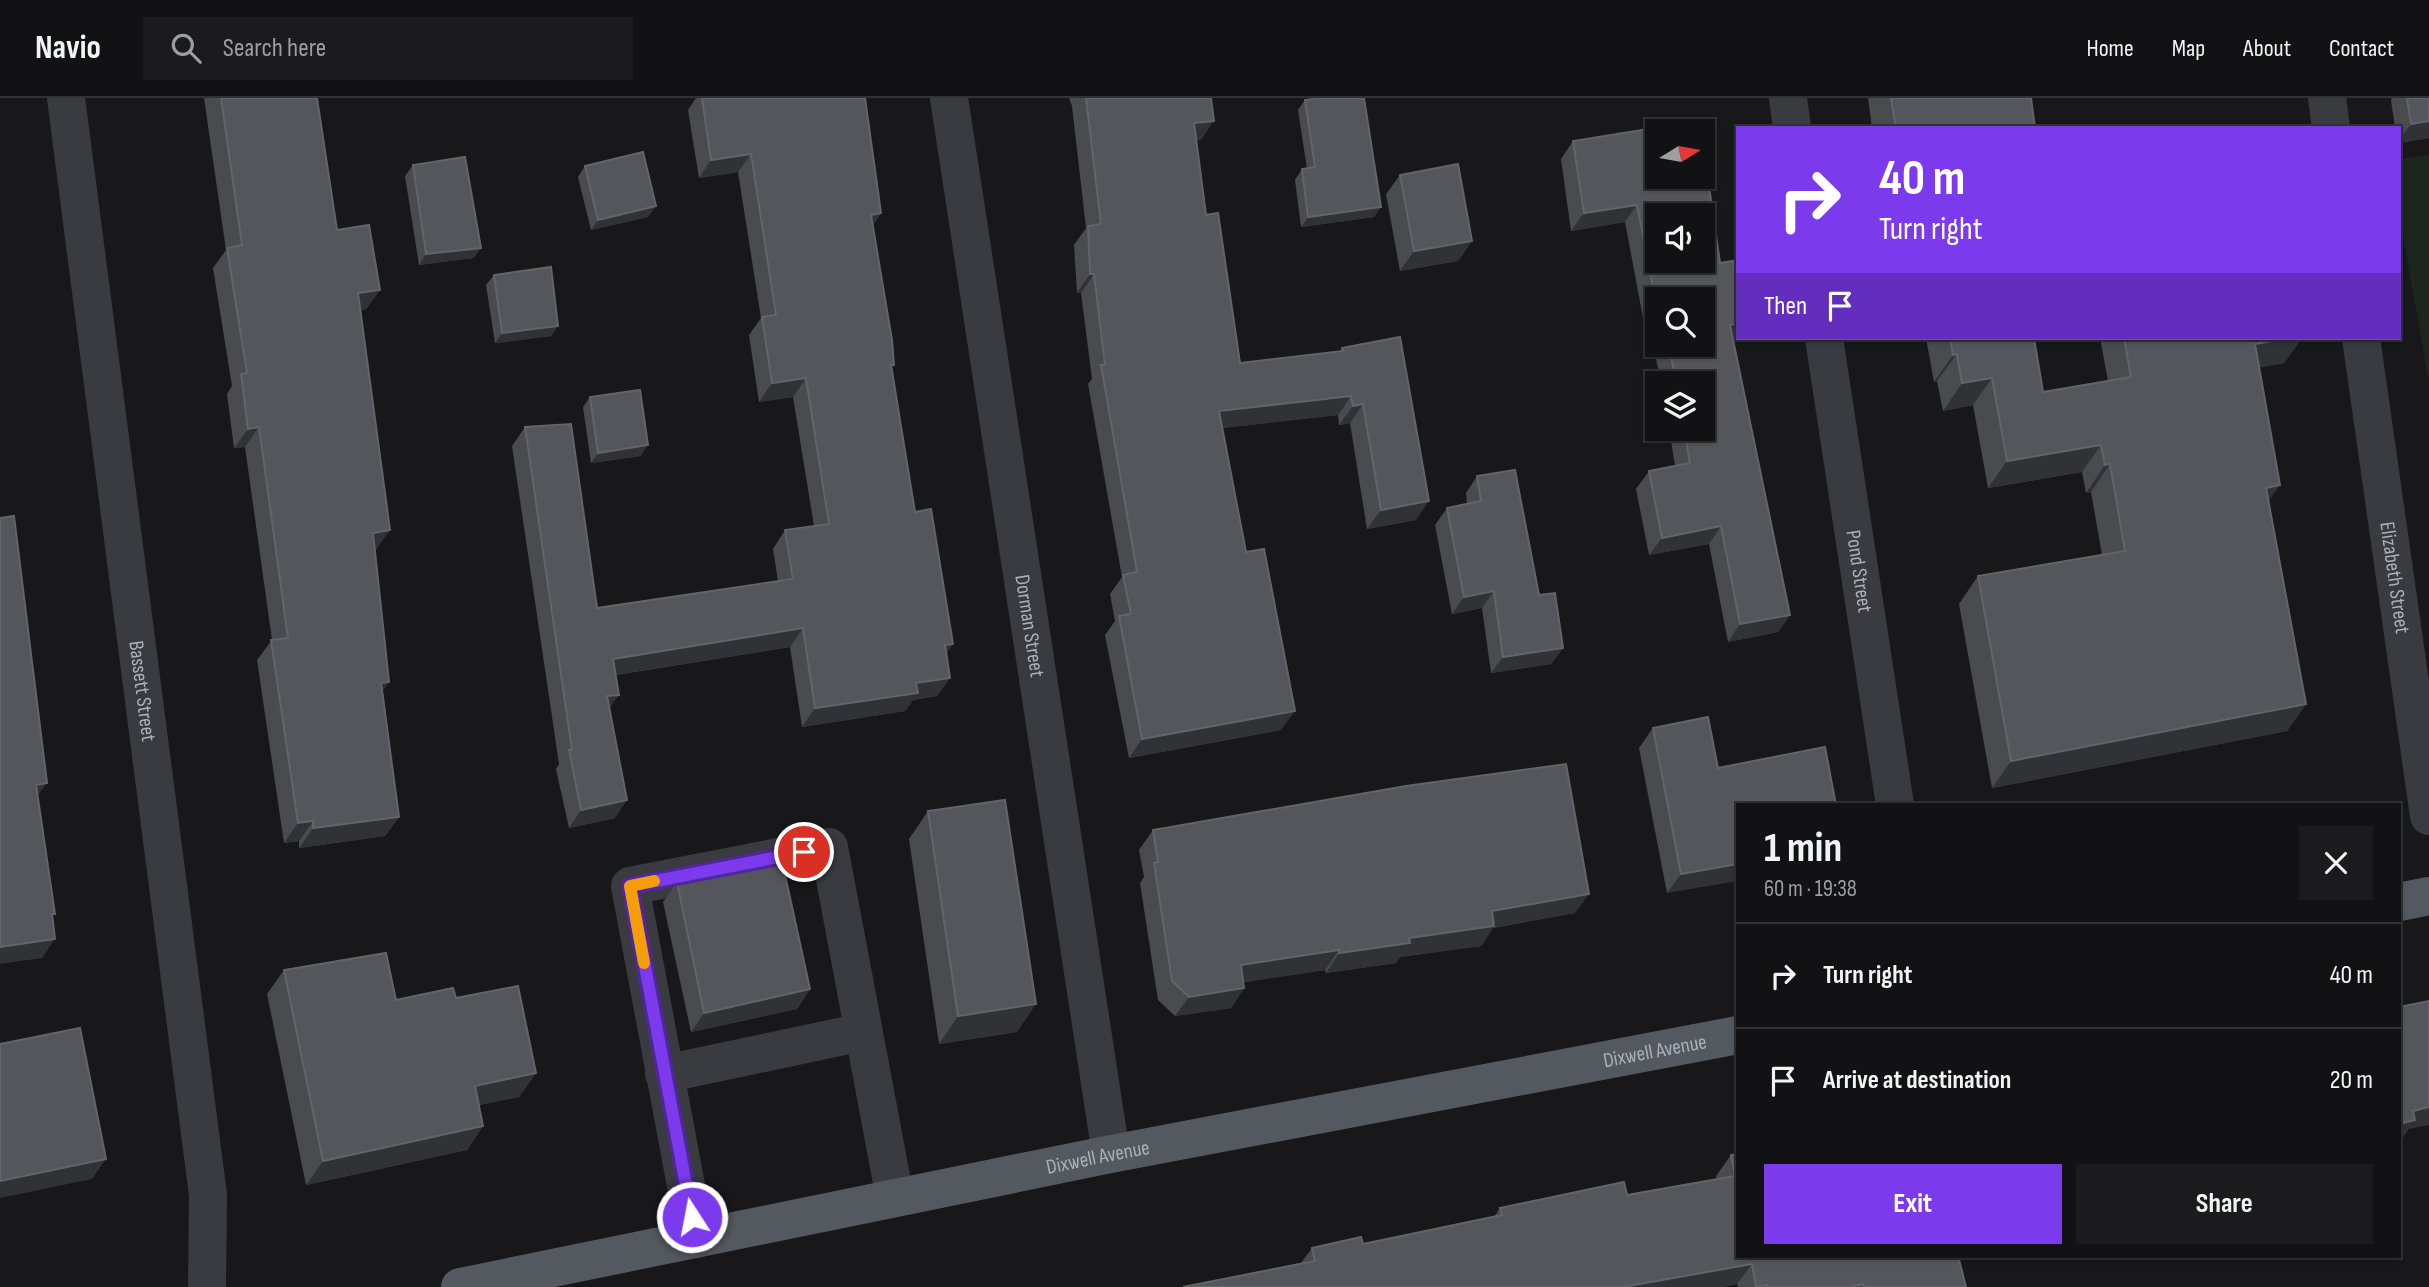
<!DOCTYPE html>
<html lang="en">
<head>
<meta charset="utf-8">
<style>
	:root { --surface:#121214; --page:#1b1b1d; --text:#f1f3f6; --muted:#9c9ea0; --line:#313234; --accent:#7c3aed }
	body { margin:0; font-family:"Sofia Sans Condensed",sans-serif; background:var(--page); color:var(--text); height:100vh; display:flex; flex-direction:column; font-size:26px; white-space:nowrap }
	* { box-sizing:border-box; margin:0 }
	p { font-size:23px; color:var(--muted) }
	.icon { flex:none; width:38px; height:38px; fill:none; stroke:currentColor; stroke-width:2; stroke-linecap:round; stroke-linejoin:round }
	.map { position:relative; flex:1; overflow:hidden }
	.panel { position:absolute; left:1736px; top:705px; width:665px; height:455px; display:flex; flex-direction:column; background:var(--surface); border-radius:0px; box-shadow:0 2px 5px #0004,0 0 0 2px var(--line) }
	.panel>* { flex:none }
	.guide { position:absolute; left:1736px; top:28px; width:665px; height:214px; border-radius:0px; box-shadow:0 2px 5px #0004,0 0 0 2px var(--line); background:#7c3aed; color:#fff; overflow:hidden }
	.needle { width:46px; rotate:79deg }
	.tools { position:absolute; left:1645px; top:21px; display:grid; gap:14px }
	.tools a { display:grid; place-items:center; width:70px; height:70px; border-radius:0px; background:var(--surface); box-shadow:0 2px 5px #0004,0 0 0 2px var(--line); font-size:35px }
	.pin { position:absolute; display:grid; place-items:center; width:60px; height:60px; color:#fff; margin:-30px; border:4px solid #fff; border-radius:50%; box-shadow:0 2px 7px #0007 }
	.me { position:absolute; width:77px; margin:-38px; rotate:349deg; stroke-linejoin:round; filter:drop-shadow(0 0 5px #0008) }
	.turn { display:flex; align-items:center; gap:24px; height:147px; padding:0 28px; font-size:32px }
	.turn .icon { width:91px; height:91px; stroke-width:2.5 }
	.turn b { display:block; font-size:49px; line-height:60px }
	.then { display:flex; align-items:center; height:66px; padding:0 28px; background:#0003; gap:14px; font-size:26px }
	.round { display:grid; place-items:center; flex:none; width:74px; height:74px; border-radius:0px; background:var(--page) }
	.head { display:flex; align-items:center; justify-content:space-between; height:119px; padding:0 28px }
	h1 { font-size:42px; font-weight:700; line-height:52px }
	.cta { display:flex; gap:14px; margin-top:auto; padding:14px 28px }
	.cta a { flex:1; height:80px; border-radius:0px; background:var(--accent); color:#fff; font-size:28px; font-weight:700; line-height:80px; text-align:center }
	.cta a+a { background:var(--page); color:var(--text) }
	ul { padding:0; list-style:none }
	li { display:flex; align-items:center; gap:21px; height:105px; padding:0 28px; border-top:2px solid var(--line) }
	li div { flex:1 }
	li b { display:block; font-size:26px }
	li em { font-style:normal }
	header { display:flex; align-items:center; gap:42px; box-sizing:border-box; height:98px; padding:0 35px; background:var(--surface); border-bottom:2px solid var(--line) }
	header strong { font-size:33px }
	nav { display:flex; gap:38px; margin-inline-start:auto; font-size:24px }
	.search { width:490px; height:63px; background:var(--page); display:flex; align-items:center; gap:18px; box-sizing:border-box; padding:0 24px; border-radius:0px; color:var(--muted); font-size:26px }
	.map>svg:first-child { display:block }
	.green { fill:#1d261e }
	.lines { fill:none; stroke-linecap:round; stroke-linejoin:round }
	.minor { stroke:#393b40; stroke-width:38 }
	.major { stroke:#54585f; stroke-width:38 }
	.wall { fill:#494b4f; fill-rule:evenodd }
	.shaded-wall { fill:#313235 }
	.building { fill:#54565b; stroke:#61646a; stroke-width:2; fill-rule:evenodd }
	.route-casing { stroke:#51269a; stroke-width:18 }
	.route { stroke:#7c3aed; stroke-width:12 }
	.slow { stroke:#f59e0b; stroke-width:12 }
	.labels { text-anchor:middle; stroke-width:7; stroke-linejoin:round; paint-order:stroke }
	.street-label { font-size:21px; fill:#a9b1bb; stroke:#131315 }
</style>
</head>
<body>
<header>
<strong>Navio</strong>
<div class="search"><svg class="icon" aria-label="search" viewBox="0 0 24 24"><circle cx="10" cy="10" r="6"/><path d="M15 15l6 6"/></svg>Search here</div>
<nav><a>Home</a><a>Map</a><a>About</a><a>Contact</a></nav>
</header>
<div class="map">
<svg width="2429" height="1189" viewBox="0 0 2429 1189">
	<rect width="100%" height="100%" fill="#18181a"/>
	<path class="green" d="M2429,57V278H2428L2399,117V61Z"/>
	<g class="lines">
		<g class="minor">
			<path id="s1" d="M66,0L208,1097L207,1189"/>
			<path id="s2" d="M949,0L1111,1056"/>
			<path d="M1788,0L1792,30"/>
			<path d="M2327,0L2331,30"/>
			<path id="s3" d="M1824,240L1895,707"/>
			<path id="s4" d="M2361,240L2429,718"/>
			<path d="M664,976L863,934"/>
			<path d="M696,1141L630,788L829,749L895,1100"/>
		</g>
		<g class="major">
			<path d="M2399,804L2429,798"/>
			<path id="s5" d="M460,1189L1111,1056L1738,937"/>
		</g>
	</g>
	<path class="wall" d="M204,0H317L337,132L380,192L366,211L360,212L376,452H375L383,593L399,719L385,738L299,750V743L284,745L257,562L272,542L245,349L234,350L227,296L232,288L213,170L226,152Z
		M696,0H865L881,115L873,127L892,270L915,414L953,546L946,555L950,580L937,598L913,602L905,613L802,629L790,549L616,577L610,610L615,720L569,730L556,671L559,666L512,348L525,329L597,510L778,483L773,451L785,432L814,428L793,299L759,304L749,237L761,220L738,74L699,80L688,12Z
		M1069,0H1211L1201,42H1196L1206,117L1240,265L1340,253L1342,250L1416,422L1367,431L1350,325L1339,327L1338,317L1222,330L1281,632L1129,660L1105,537L1115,523L1110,496L1122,479L1088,286L1092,281L1081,195H1077L1074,147L1086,130L1072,8Z
		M1868,0H2031L2035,30H1872Z
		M2392,0H2429V40L2399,45V30H2395L2391,2Z
		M1305,2L1381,109L1374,119L1301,129L1295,82L1302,71H1307L1298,12Z
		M1573,43L1720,165L1738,186V234L1733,241L1790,517L1778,534L1728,544L1709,446L1649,457L1636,391L1649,373L1675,368L1669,331H1703V285H1661L1655,256L1650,257L1625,124L1571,133L1561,61ZM1657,201L1703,247H1657Z
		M413,67L481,150L473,160L419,167L405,78Z
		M585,68L648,119L591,132L578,79Z
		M1400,77L1472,143L1458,163L1400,173L1386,96Z
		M494,177L558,228L551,238L495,245L486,187Z
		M1926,240H2034L2043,294L2108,283L2100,240H2302L2284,265L2259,269L2269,403L2306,606L2287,633L1992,690L1959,506L1978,478L2102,457L2091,394L2086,395L2082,374L1988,390L1973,307L1943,313L1937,283L1934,284Z
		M590,299L641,358L591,365L583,309Z
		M1477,378L1539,497L1563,550L1551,566L1491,575L1482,510L1452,516L1435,427L1447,410L1467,406L1466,395Z
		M1653,630L1718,670L1825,649L1667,795L1639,650Z
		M928,713L1017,934L939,946L909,741Z
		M1153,732L1575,815L1493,830L1481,848L1400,859L1396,865L1326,875L1325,872L1244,884V890L1231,910L1175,918L1158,902L1140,785L1144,779L1139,752Z
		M677,784L810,891L797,911L691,934L663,804Z
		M284,872L396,902L456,900L536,975L519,999L479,1007L483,1028L467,1052L306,1087L267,896Z
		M1731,1057L1966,1189H1738L1737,1186L1723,1189H1183L1301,1165L1312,1150L1363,1146L1494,1119L1500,1110L1627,1097L1717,1081L1716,1078Z"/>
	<path class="shaded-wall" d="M1214,23L1201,42L1181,44L1194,25Z
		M2429,23V40L2399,45V42L2411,26Z
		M751,56L738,74L699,80L711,62Z
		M1637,107L1625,124L1571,133L1584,115Z
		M656,108L648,119L591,132L598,122Z
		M1381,109L1374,119L1301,129L1308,119Z
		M881,115L868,134L871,117Z
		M1472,143L1458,163L1400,173L1414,153Z
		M481,150L473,160L419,167L426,156Z
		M1090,176H1094L1081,195H1077Z
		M380,192L366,211L344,215L358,195Z
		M1738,225V234L1733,241L1730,227Z
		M558,228L551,238L495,245L502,235Z
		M2290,240H2302L2284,265L2236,274L2255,246Z
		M1657,247H1662L1655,256L1650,257Z
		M1957,256L1937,283L1934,284L1953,257Z
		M806,280L793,299L759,304L772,285Z
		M1992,280L1973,307L1943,313L1962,285Z
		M1351,298L1338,317L1205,332L1219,313Z
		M1363,306L1350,325L1339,327L1353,308Z
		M259,329L245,349L234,350L248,331Z
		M648,347L641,358L591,365L598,355Z
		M2101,347L2082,374L1988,390L2007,363Z
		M2110,366L2091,394L2086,395L2105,367Z
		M2280,387L2260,415L2266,390Z
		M1429,403L1416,422L1367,431L1381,412Z
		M1721,428L1709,446L1649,457L1662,440Z
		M390,432L376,452L359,454L373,435Z
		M1494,493L1482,510L1452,516L1464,499Z
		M1790,517L1778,534L1728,544L1740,526Z
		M803,530L790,549L601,579L613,561Z
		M953,546L940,564L945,547Z
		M1563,550L1551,566L1491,575L1503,559Z
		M950,580L937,598L913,602L905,613L802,629L815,610L916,585Z
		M389,584L376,603L381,585Z
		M619,597L606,615L607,598Z
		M2306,606L2287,633L1992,690L2011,663Z
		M1295,613L1281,632L1129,660L1142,641Z
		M47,685L33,704L36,687Z
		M627,702L615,720L569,730L581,712Z
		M399,719L385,738L299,750L313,730Z
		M313,723L299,743L284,745L298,725Z
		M1738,766V783L1667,795L1681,776Z
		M1589,796L1575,815L1493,830L1481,848L1400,859L1396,865L1326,875L1339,855L1409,840L1492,813Z
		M55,841L42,860L0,866V849Z
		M1339,852L1325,872L1227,887L1241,867Z
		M1244,890L1231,910L1175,918L1189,899Z
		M810,891L797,911L691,934L704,915Z
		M1036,906L1017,934L939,946L958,918Z
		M536,975L519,999L458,1011L475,988Z
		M2429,1009V1027L2409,1031L2401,1043H2399V1026L2413,1013Z
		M483,1028L467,1052L306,1087L323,1063Z
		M106,1061L92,1081L0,1100V1083Z
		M1752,1166L1737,1186L1723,1189H1623Z"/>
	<path class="building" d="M221,0H317L337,132L369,127L380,192L358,195L390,432L373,435L389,584L381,585L399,719L313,730V723L298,725L271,542L288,540L259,329L248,331L241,276L247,275L227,150L242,147Z
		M702,0H865L881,115L871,117L892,242L894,267H891L915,414L931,411L953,546L945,547L950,580L916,585L918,595L815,610L803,530L613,561L619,597L607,598L627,702L581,712L569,652H572L525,329L571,326L597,510L793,481L785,432L829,426L806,280L772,285L762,219L776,217L751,56L711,62Z
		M1086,0H1211L1214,23L1194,25L1206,117L1218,115L1240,265L1343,253L1342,250L1400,239L1429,403L1381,412L1363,306L1353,308L1351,298L1219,313L1246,454L1264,451L1295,613L1142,641L1119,518L1131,516L1123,477L1137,474L1101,267H1105L1094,176H1090L1088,128L1101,126Z
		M1320,0H1364L1381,109L1308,119L1302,71L1315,69L1305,2Z
		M1891,0H2031L2035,30H1896Z
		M2407,0H2429V23L2411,26Z
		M1699,23L1701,33H1657V79H1703V47L1720,165L1733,163L1738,186V225L1730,227L1790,517L1740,526L1721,428L1662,440L1649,373L1690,365L1684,331H1703V285H1676L1669,247H1703V201H1657V210L1637,107L1584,115L1573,43ZM1657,117H1703V163H1657Z
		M643,54L656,108L598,122L585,68Z
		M465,59L481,150L426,156L413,67Z
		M1458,66L1472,143L1414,153L1400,77Z
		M551,169L558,228L502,235L494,177Z
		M1950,240H2034L2043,294L2131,279L2124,240H2290L2255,246L2280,387L2266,390L2306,606L2011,663L1978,478L2125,453L2110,366L2105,367L2101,347L2007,363L1992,280L1962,285L1957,256L1953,257Z
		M640,292L648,347L598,355L590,299Z
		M1515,372L1539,497L1555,495L1563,550L1503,559L1494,493L1464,499L1447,410L1481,403L1477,378Z
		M14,418L47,685L36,687L55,816H52L55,841L0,849V420Z
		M1708,619L1718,670L1825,649L1836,707H1738V766L1681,776L1653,630Z
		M1566,666L1589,796L1492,813L1494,828L1409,840L1410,845L1339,855V852L1241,867L1244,890L1189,899L1172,883L1154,765L1158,764L1153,732L1406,688Z
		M1005,702L1036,906L958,918L928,713Z
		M782,763L810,891L704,915L677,784Z
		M386,855L396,902L453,890L456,900L518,888L536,975L475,988L483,1028L323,1063L284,872Z
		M2429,903V1009L2413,1013L2415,1022L2399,1026V909Z
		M80,930L106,1061L0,1083V946Z
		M1738,1056V1158H1958L1966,1189H1864L1863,1186L1849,1189H1767V1187L1756,1189L1752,1166L1623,1189H1183L1315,1163L1312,1150L1361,1139L1363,1146L1502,1117L1500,1110L1624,1084L1627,1097L1735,1078L1731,1057Z"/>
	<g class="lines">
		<defs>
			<path id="route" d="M692,1119L630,788L804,754"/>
		</defs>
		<use href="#route" class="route-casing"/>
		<use href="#route" class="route"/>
		<path class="slow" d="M644,865L630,788L654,783"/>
	</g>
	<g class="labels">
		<g class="street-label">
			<text dy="7" stroke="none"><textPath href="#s3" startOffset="236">Pond Street</textPath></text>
			<text dy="7" stroke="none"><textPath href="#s4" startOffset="242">Elizabeth Street</textPath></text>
			<text dy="7" stroke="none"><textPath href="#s2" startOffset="534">Dorman Street</textPath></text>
			<text dy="7" stroke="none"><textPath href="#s1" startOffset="598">Bassett Street</textPath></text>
			<text dy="7" stroke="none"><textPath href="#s5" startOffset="1218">Dixwell Avenue</textPath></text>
			<text dy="7" stroke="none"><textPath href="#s5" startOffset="651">Dixwell Avenue</textPath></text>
		</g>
	</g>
</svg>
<div class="tools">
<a><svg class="needle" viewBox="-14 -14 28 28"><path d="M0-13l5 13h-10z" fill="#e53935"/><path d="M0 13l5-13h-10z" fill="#9c9ea0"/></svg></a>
<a><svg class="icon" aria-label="sound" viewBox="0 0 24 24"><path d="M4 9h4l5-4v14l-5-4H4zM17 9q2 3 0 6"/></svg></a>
<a><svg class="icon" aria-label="search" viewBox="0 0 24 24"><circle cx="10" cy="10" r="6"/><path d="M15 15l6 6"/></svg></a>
<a><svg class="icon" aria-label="layers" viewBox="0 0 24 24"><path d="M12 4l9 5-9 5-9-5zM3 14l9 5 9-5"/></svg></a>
</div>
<div class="pin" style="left:804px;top:754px;background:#d93025"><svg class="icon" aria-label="arrive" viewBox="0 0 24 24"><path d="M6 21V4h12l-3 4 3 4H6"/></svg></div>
<svg class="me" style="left:692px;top:1119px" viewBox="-20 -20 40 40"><circle r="17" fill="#7c3aed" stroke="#fff" stroke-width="3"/><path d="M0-11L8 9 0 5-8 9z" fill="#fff"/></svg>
<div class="guide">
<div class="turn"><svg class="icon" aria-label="right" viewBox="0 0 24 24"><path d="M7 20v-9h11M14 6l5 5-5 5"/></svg><div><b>40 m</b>Turn right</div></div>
<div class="then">Then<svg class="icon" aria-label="arrive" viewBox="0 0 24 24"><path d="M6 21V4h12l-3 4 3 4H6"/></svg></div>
</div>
<section class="panel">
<div class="head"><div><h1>1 min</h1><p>60 m · 19:38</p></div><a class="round"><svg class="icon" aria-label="close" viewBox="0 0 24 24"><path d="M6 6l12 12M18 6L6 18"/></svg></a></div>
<ul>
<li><svg class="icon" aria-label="right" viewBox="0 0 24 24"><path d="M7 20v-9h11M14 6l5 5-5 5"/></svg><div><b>Turn right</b></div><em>40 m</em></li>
<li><svg class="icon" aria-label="arrive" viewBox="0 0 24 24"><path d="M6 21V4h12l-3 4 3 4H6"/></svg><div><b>Arrive at destination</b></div><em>20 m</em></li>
</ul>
<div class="cta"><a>Exit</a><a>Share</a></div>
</section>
</div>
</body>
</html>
